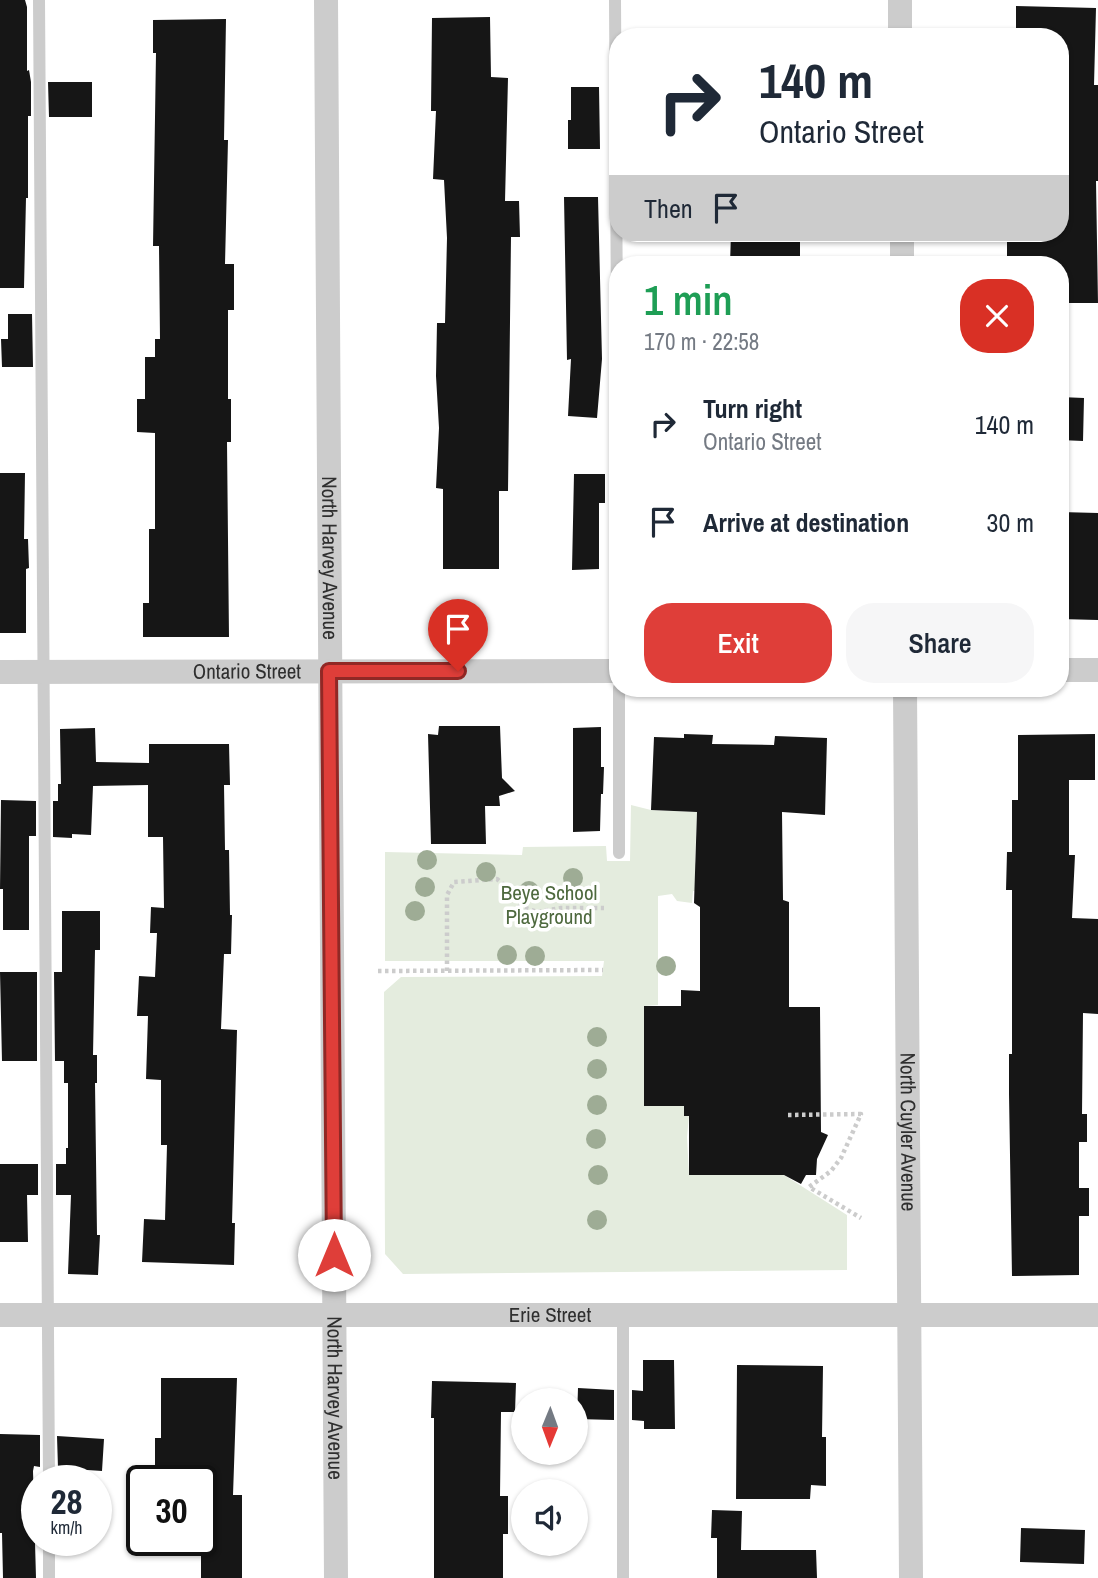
<!DOCTYPE html>
<html lang="en">
<head>
<meta charset="utf-8">
<style>
	:root { --surface:#fff; --page:#f6f6f7; --text:#1f2937; --muted:#747a83; --accent:#df3e39 }
	body { margin:0; font-family:"Archivo Narrow",sans-serif; background:var(--page); color:var(--text); height:100vh; display:flex; flex-direction:column; font-size:26px; white-space:nowrap }
	* { box-sizing:border-box; margin:0 }
	p { font-size:23px; color:var(--muted) }
	.icon { flex:none; width:38px; height:38px; fill:none; stroke:currentColor; stroke-width:2; stroke-linecap:round; stroke-linejoin:round }
	.map { position:relative; flex:1; overflow:hidden }
	.panel { position:absolute; left:609px; top:256px; width:460px; height:441px; display:flex; flex-direction:column; background:var(--surface); border-radius:28px; box-shadow:0 2px 5px #0004 }
	.panel>* { flex:none }
	.hud { position:absolute; left:609px; top:28px; width:460px; height:214px; border-radius:28px; box-shadow:0 2px 5px #0004; background:#fff; color:var(--text); overflow:hidden }
	.needle { width:46px; rotate:181deg }
	.fabs { position:absolute; left:511px; top:1388px; display:grid; gap:14px }
	.fabs a { display:grid; place-items:center; width:77px; height:77px; border-radius:50%; background:var(--surface); box-shadow:0 2px 5px #0004; font-size:35px }
	.speed { position:absolute; left:21px; top:1465px; display:flex; gap:14px; font-size:35px; font-weight:700; text-align:center }
	.speed>* { display:grid; place-content:center; width:91px; height:91px; border-radius:50%; background:var(--surface); box-shadow:0 2px 5px #0004; line-height:1 }
	.speed small { font-size:18px; font-weight:400 }
	.speed .limit { border:4px solid #111; border-radius:10px; background:#fff; color:#111 }
	.pin { position:absolute; display:grid; place-items:center; width:60px; height:60px; color:#fff; margin:-72px -30px; border-radius:50% 50% 50% 0; rotate:-45deg; box-shadow:0 0 7px #0007 }
	.pin .icon { rotate:45deg }
	.me { position:absolute; width:77px; margin:-38px; rotate:0deg; stroke-linejoin:round; filter:drop-shadow(0 0 5px #0008) }
	.turn { display:flex; align-items:center; gap:24px; height:147px; padding:0 35px; font-size:32px }
	.turn .icon { width:91px; height:91px; stroke-width:2.5 }
	.turn b { display:block; font-size:49px; line-height:60px }
	.then { display:flex; align-items:center; height:66px; padding:0 35px; background:#0003; gap:14px; font-size:26px }
	.round { display:grid; place-items:center; flex:none; width:74px; height:74px; border-radius:28px; background:var(--page) }
	.head { display:flex; align-items:center; justify-content:space-between; height:119px; padding:0 35px }
	h1 { font-size:42px; font-weight:600; line-height:52px; color:#1e9e55 }
	.cta { display:flex; gap:14px; margin-top:auto; padding:14px 35px }
	.cta a { flex:1; height:80px; border-radius:28px; background:var(--accent); color:#fff; font-size:28px; font-weight:600; line-height:80px; text-align:center }
	.cta a+a { background:var(--page); color:var(--text) }
	ul { padding:0; list-style:none }
	li { display:flex; align-items:center; gap:21px; height:98px; padding:0 35px }
	li div { flex:1 }
	li b { display:block; font-size:26px }
	li em { font-style:normal }
	.map>svg:first-child { display:block }
	.green { fill:#e4ecde }
	.building { fill:#161616 }
	.lines { fill:none; stroke-linecap:round; stroke-linejoin:round }
	.path { stroke:#ccc; stroke-width:4.5; stroke-dasharray:3.5 3.5; stroke-linecap:butt }
	.lane { stroke:#ccc; stroke-width:12 }
	.street { stroke:#ccc; stroke-width:24 }
	.tree { fill:#9eac95 }
	.route-casing { stroke:#912825; stroke-width:18 }
	.route { stroke:#df3e39; stroke-width:12 }
	.labels { text-anchor:middle; stroke-width:7; stroke-linejoin:round; paint-order:stroke }
	.street-label { font-size:21px; fill:#2f2f2f; stroke:#fff }
	.park-label { font-size:21px; fill:#4e693e; stroke:#fff }
</style>
</head>
<body>
<div class="map">
<svg width="1098" height="1578" viewBox="0 0 1098 1578">
	<rect width="100%" height="100%" fill="#fff"/>
	<path class="green" d="M631,805L651,810L697,812L695,862L708,892L693,891L692,903L677,901L672,894L658,896V1005L644,1006V1105L684,1106V1116H689L687,1137L689,1175H784L847,1215V1270L403,1274L385,1254L384,992L401,977L602,976L604,961H385V852L522,855L523,847L606,846L607,861H630Z"/>
	<path class="building" d="M0,0H25L27,7V71L29,70L31,82V116H28V198H26L24,288H0Z
		M1016,6L1096,8L1094,85H1098V181H1096L1098,303H1060V264H1007V233H1060V37H1016Z
		M490,17L491,77L508,78L505,201H519L520,237H511L508,491H499V569H443V489L436,488L439,428L436,376L437,323H445L447,238L444,180L433,179L436,111H431L432,18Z
		M226,19L224,140H228L225,264H234V310H228V399H231V442H227L229,637H143V603H149V529H155V433L137,432V399H145V357H155V339H160L159,246H153L156,53H153V20Z
		M48,82H92V117H49Z
		M571,87H599L600,149H568V120H571Z
		M564,197H598L602,359L597,418L568,416L571,359L567,360Z
		M731,233H800V264H730Z
		M8,314H32L33,367H2L1,339H8Z
		M1060,397L1084,398L1083,441L1060,440Z
		M0,473H25L24,539H28L29,568L26,569V633H0Z
		M574,474H605V503H599V569L572,570Z
		M1060,512L1098,513V620L1060,619Z
		M439,726H500L502,778L515,791L499,796L500,806H485L486,844H431L428,734L438,735Z
		M601,727V767H604L603,794H601L600,831L573,832V728Z
		M95,728L96,762L149,763V744H229L230,785H224L225,850H229L230,915H232L231,954H224L221,1029L237,1030L232,1223H235L234,1265L142,1262L144,1219L165,1220L167,1145H161V1080L146,1079L148,1016H137L139,976L155,977L157,933H150L151,907L164,908L163,837H148V785L93,786L91,835L72,834V838L53,837V801H58V784H61L60,729Z
		M684,734L713,735L712,744L774,745L775,736L827,738L825,815L782,812L783,900L789,902V1007H820L821,1132L828,1135L817,1159L816,1175H806L801,1184L784,1175H689V1116H684V1106H644V1006H681V990L700,991V907L694,903L697,812L651,810L654,737L684,738Z
		M1095,734V780H1069V855H1075L1072,918L1098,919V1014L1083,1013L1082,1114H1087V1142H1079V1188H1089V1216H1079V1275L1012,1276L1009,1094V1054H1012V890H1006L1007,852H1012V800H1018V735Z
		M1,800L36,801V836H29V930H3V889H0Z
		M62,911H100V950H95L93,1055H97V1083H95L97,1235H100L98,1275L68,1274L71,1195H56V1164H66V1148H68V1083H64V1061H55L54,972H62Z
		M0,972H37V1061H2Z
		M0,1164H38V1195H27L28,1242H0Z
		M643,1360H674L675,1429H644V1421L632,1420V1390L643,1391Z
		M737,1365L823,1366L822,1437H826V1486L811,1485L810,1499H736Z
		M161,1378H237L233,1495H242V1578H201V1480H174V1470L155,1471V1438H161Z
		M432,1381L516,1383L515,1412H501L500,1496H508V1534H503V1578H434V1418H431Z
		M578,1388L614,1390V1420L577,1419Z
		M0,1434L40,1435V1467L34,1466L33,1471L36,1578H3L2,1533H0Z
		M57,1436L104,1439L102,1471L58,1468Z
		M712,1510L742,1511L741,1550H816L817,1578H717V1538H711Z
		M1021,1528L1085,1530L1084,1564L1020,1562Z"/>
	<g class="lines">
		<path class="path" d="M378,971L603,970
			M447,971V895L454,882L497,879L511,891L520,906L537,912L561,908H604
			M788,1115L861,1114L841,1158L831,1171L809,1187L861,1218"/>
		<path class="lane" d="M39,0L49,1480
			M615,0L618,482
			M619,853V688
			M623,1315V1578
			M49,1540V1578"/>
		<g class="street">
			<path id="s1" d="M326,0L336,1578"/>
			<path d="M900,0V37"/>
			<path d="M902,233V264"/>
			<path d="M1060,670H1098"/>
			<path id="s2" d="M0,672L618,671"/>
			<path id="s3" d="M905,688L911,1578"/>
			<path id="s4" d="M0,1315H1098"/>
		</g>
	</g>
	<g class="tree">
		<circle cx="427" cy="860" r="10"/>
		<circle cx="486" cy="872" r="10"/>
		<circle cx="573" cy="878" r="10"/>
		<circle cx="425" cy="887" r="10"/>
		<circle cx="529" cy="891" r="10"/>
		<circle cx="415" cy="911" r="10"/>
		<circle cx="507" cy="955" r="10"/>
		<circle cx="535" cy="956" r="10"/>
		<circle cx="666" cy="966" r="10"/>
		<circle cx="597" cy="1037" r="10"/>
		<circle cx="597" cy="1069" r="10"/>
		<circle cx="597" cy="1105" r="10"/>
		<circle cx="596" cy="1139" r="10"/>
		<circle cx="598" cy="1175" r="10"/>
		<circle cx="597" cy="1220" r="10"/>
	</g>
	<g class="lines">
		<defs>
			<path id="route" d="M334,1255L329,671H458"/>
		</defs>
		<use href="#route" class="route-casing"/>
		<use href="#route" class="route"/>
	</g>
	<g class="labels">
		<g class="street-label">
			<text dy="7" stroke="none"><textPath href="#s1" startOffset="558">North Harvey Avenue</textPath></text>
			<text dy="7" stroke="none"><textPath href="#s2" startOffset="247">Ontario Street</textPath></text>
			<text dy="7" stroke="none"><textPath href="#s3" startOffset="444">North Cuyler Avenue</textPath></text>
			<text dy="7" stroke="none"><textPath href="#s4" startOffset="550">Erie Street</textPath></text>
			<text dy="7" stroke="none"><textPath href="#s1" startOffset="1398">North Harvey Avenue</textPath></text>
		</g>
		<g class="park-label">
			<text x="549" y="900">Beye School<tspan x="549" dy="24">Playground</tspan></text>
		</g>
	</g>
</svg>
<div class="fabs">
<a><svg class="needle" viewBox="-14 -14 28 28"><path d="M0-13l5 13h-10z" fill="#e53935"/><path d="M0 13l5-13h-10z" fill="#747a83"/></svg></a>
<a><svg class="icon" aria-label="sound" viewBox="0 0 24 24"><path d="M4 9h4l5-4v14l-5-4H4zM17 9q2 3 0 6"/></svg></a>
</div>
<div class="speed"><div>28<small>km/h</small></div><div class="limit">30</div></div>
<div class="pin" style="left:458px;top:671px;background:#d93025"><svg class="icon" aria-label="arrive" viewBox="0 0 24 24"><path d="M6 21V4h12l-3 4 3 4H6"/></svg></div>
<svg class="me" style="left:334px;top:1255px" viewBox="-20 -20 40 40"><circle r="19" fill="#fff"/><path d="M0-13L10 11 0 6-10 11z" fill="#df3e39"/></svg>
<div class="hud">
<div class="turn"><svg class="icon" aria-label="right" viewBox="0 0 24 24"><path d="M7 20v-9h11M14 6l5 5-5 5"/></svg><div><b>140 m</b>Ontario Street</div></div>
<div class="then">Then<svg class="icon" aria-label="arrive" viewBox="0 0 24 24"><path d="M6 21V4h12l-3 4 3 4H6"/></svg></div>
</div>
<section class="panel">
<div class="head"><div><h1>1 min</h1><p>170 m · 22:58</p></div><a class="round" style="background:#d93025;color:#fff"><svg class="icon" aria-label="close" viewBox="0 0 24 24"><path d="M6 6l12 12M18 6L6 18"/></svg></a></div>
<ul>
<li><svg class="icon" aria-label="right" viewBox="0 0 24 24"><path d="M7 20v-9h11M14 6l5 5-5 5"/></svg><div><b>Turn right</b><p>Ontario Street</p></div><em>140 m</em></li>
<li><svg class="icon" aria-label="arrive" viewBox="0 0 24 24"><path d="M6 21V4h12l-3 4 3 4H6"/></svg><div><b>Arrive at destination</b></div><em>30 m</em></li>
</ul>
<div class="cta"><a>Exit</a><a>Share</a></div>
</section>
</div>
</body>
</html>
